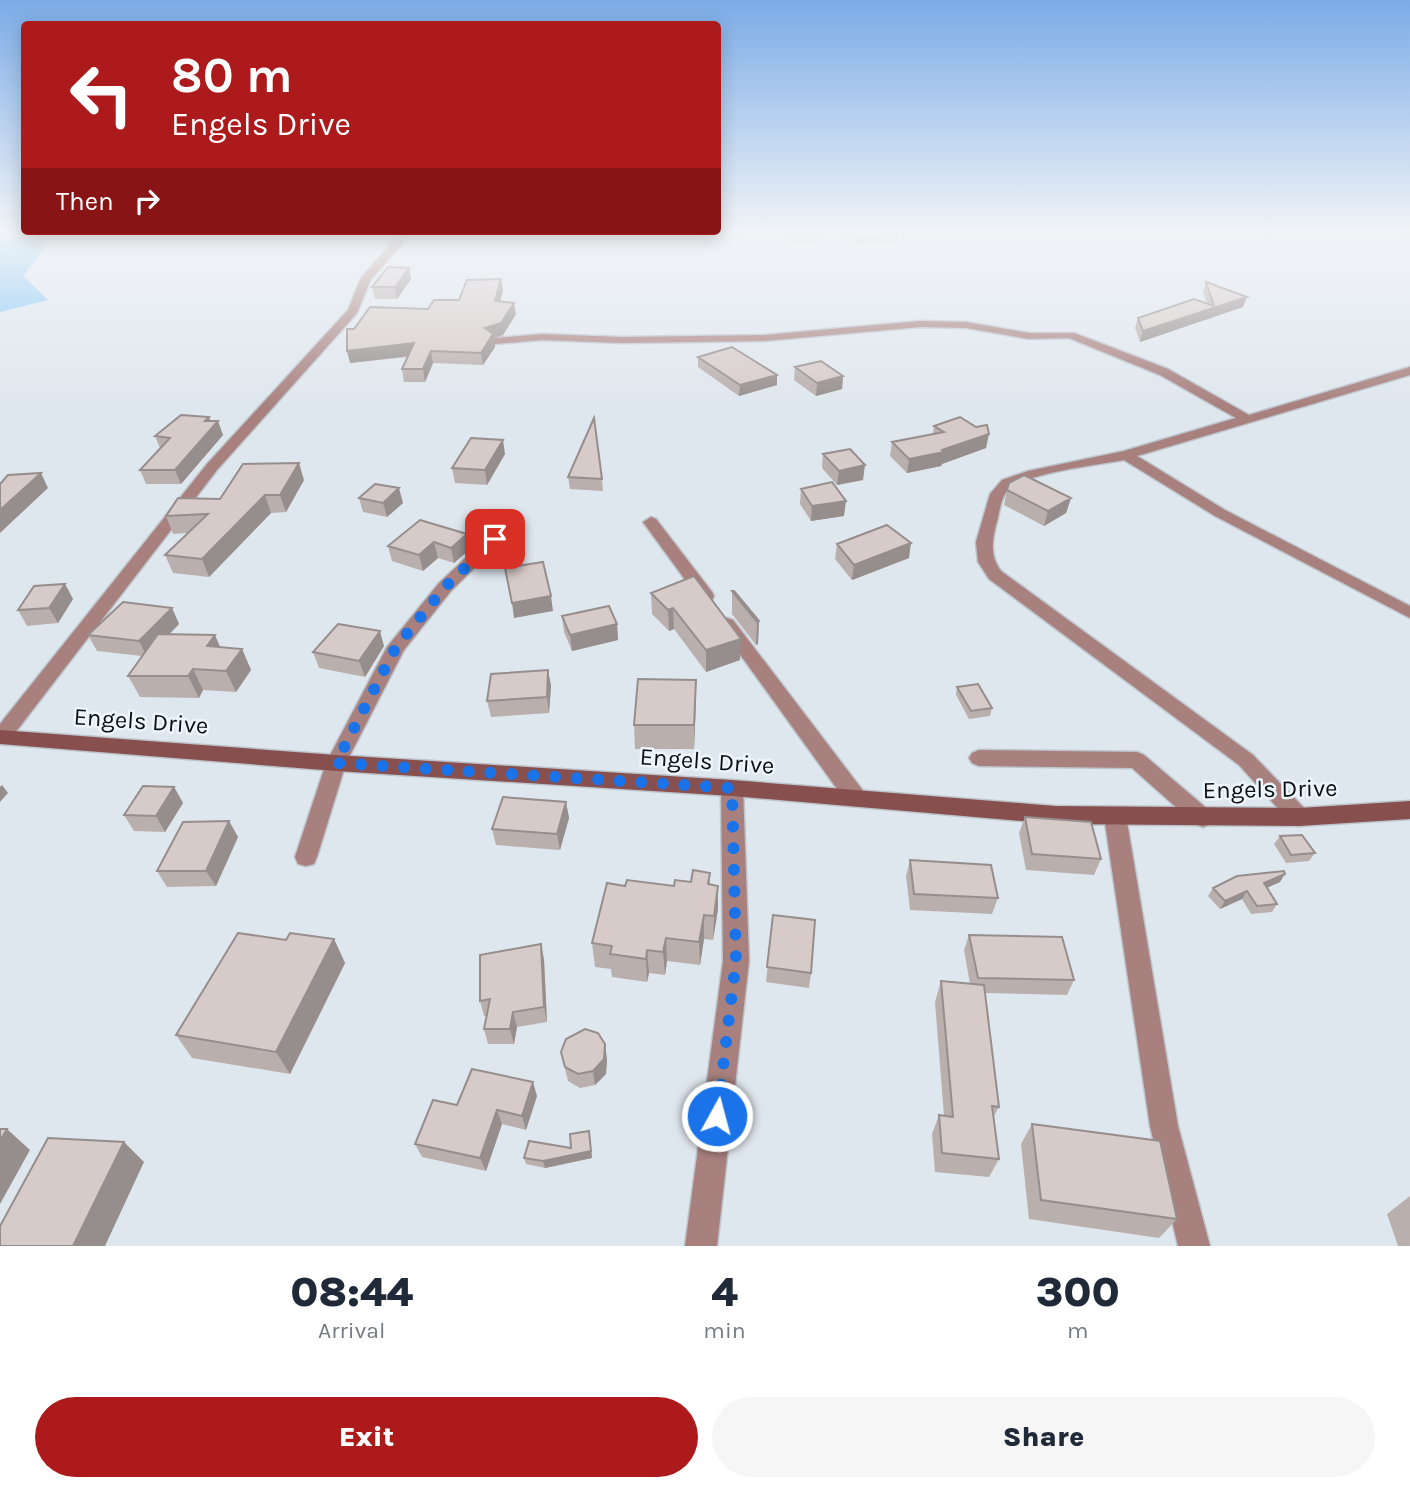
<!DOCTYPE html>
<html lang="en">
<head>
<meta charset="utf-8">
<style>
	:root { --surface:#fff; --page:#f6f6f7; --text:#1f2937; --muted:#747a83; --accent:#ac1a1c }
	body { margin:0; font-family:Karla,sans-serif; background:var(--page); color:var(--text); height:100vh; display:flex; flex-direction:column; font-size:26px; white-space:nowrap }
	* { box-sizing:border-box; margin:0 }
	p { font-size:23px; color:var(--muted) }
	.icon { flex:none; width:38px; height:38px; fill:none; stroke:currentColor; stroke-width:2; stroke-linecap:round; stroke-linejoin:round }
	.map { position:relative; height:1246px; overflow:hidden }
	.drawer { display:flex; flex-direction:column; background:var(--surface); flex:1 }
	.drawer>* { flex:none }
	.hud { position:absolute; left:21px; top:21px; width:700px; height:214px; border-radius:7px; box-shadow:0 4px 18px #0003; background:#ac1a1c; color:#fff; overflow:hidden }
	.pin { position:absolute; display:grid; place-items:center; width:60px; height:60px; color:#fff; margin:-30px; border-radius:14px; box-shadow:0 4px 10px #0006 }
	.me { position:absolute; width:77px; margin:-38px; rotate:7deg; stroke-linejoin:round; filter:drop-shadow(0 0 5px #0008) }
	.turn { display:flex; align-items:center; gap:24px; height:147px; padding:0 35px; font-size:32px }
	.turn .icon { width:91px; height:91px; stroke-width:2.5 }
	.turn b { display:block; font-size:49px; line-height:60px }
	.then { display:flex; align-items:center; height:66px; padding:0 35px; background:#0003; gap:14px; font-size:26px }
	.eta { display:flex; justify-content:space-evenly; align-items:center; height:119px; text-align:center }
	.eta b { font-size:42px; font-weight:800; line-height:49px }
	.cta { display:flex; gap:14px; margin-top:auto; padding:14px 35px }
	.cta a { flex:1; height:80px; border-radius:42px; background:var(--accent); color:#fff; font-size:28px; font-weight:800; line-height:80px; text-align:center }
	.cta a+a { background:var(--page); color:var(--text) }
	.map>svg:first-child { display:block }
	.green { fill:#81c6f9 }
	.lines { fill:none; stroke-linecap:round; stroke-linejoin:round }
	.street-casing { stroke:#bdc4cb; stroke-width:3 }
	.secondary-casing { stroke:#bdc4cb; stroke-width:3 }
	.street { fill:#a8817e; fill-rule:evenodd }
	.secondary { fill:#87504e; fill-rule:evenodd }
	.wall { fill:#b9afad }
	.shaded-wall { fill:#968e8d }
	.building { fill:#d7cbc9; stroke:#968e8d; stroke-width:2 }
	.route { stroke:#1a73e8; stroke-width:12; stroke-dasharray:0 21.6 }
	.labels { text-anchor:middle; stroke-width:5; stroke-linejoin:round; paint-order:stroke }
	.near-street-label { font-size:24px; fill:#0c0f11; stroke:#ecf5fb }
</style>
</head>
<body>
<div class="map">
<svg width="1410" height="1246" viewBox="0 0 1410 1246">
	<rect width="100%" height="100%" fill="#dfe7ee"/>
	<path class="green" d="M0,232H49L42,251L23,276L48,300L0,312Z"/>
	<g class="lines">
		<defs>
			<path id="street" d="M401,232H409L400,247L371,279L357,313L217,470L8,742L0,744V724L207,464L348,310L361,278Z
				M1404,232H1410V235H1405Z
				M920,321L966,322L1029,333H1074L1168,369L1249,415L1410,367V375L1137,456L1225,510L1410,606V618L1215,516L1124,460C1099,465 1018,473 1005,494C1000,502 999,516 996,525C992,542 990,556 1001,571L1253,755L1307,811L1310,817L1307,823L1299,826L1291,823L1239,765L989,579L978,562L976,542L990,494L1002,480L1028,471L1124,451L1236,418L1160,375L1069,338L1029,339L966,328L920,327L764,341L622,343L542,340L495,344L489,341L495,338L542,334L622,337L764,335Z
				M651,517L656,519L712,592L714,596L712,600H700L643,522Z
				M495,534L503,539L501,542L451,591L404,650L346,763L317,857L314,864L306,866L298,864L295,857L326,763L387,647L439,583L489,536Z
				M727,618L733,620L864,792L867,798L864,804L856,806L848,804L721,628L718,624Z
				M979,750L1137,752L1144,755L1211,812L1214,818L1211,824L1203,827L1195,824L1132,768L979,766L972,763L969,758L972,753Z
				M732,780L739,782L743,788L749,961L717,1246H685L723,961L721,788L725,782Z
				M1115,807L1123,810L1126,816L1178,1126L1210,1246H1178L1150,1126L1104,816L1107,810Z"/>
			<path id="secondary" d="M0,730L336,755L732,780L1055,806L1299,808L1410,801V819L1299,826L1055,824L732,796L336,771L0,744Z"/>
		</defs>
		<use href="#street" class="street-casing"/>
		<use href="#secondary" class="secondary-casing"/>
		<use href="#street" class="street"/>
		<use href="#secondary" class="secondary"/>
	</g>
	<path class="wall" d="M784,232H818L819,233L818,242L794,244Z
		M843,232H899L896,242L858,245L850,240L842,241Z
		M409,268L411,279L397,299H375L372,287Z
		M1206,282L1243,307L1140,342L1135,328L1138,318L1207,304L1203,292Z
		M503,290L500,302L516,314L503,335L494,338L495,347L483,365L433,363L425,382H404L402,369L408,357L350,363L354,329L459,300Z
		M698,357L777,375V385L739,396L698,367Z
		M795,367L843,376L842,389L816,396L794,380Z
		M210,421L223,435L181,484H146L140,470L160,448L155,436Z
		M934,426L986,448L942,464L941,466L907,473L890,456L892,442L933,434Z
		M505,454L487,485L455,483L452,468Z
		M823,454L863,480L837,485L822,468Z
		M568,477L602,479L603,491L570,489Z
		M304,480L286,512L271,513L209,577L173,573L165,555L188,533L173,534L166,516Z
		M801,489L844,516L811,521L800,504Z
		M1007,490L1071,498L1066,513L1044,526L1004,505Z
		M359,498L403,503L387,517L363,512Z
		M467,534L470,549L454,563L438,558L423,571L392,561L388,546Z
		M837,544L909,558L852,580L835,559Z
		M694,576L740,660L706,672L674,629L669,631L652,614L651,593Z
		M65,584L73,599L58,623L27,626L18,610Z
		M732,591L759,621L758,644L756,645L732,614Z
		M172,608L179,624L169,634L220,647L242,649L251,670L236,692L203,690L199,698L140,697L128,676L142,656L97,651L88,635Z
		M562,616L617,624L618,640L572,651L564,632Z
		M384,646L365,677L319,668L313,652Z
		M548,670L551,686L549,713L491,717L487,701Z
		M696,680L694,749H635L634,725Z
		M957,687L992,708L990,716L969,719L956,695Z
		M174,787L183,803L165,832L134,831L124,815Z
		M566,802L569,818L560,850L496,845L492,829Z
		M1025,817L1101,859L1094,875L1026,870L1019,833Z
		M229,821L238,837L216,886L167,887L157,871Z
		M1280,836L1315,853L1309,861L1286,863L1274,844Z
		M910,860L998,898L992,914L910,910L906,876Z
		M710,873V885L718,886V909L713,940L704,939L700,965L667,961L665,975L649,973L647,982L612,977L611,969L595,967L592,943L625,886H674L691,882Z
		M1280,882L1267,888L1277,904L1272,912L1251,914L1242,899L1220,909L1208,896L1213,888Z
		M773,915L811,973L809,988L766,982Z
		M969,935L1074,980L1067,995L985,993L999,1107L993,1118L999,1159L989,1177L935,1172L932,1134L939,1115L944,1116L935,1002L941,981L970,984L964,950Z
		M334,939L345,963L290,1074L192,1058L176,1035Z
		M541,944L544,960L547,1022L517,1027L514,1044H488L484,1029L486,1016H484L480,1001Z
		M561,1052L607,1059L606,1074L595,1085L580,1088L568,1081Z
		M537,1096L526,1130L502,1124L486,1171L422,1157L415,1144L457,1105Z
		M1032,1124L1177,1219L1159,1238L1029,1219L1021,1144Z
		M590,1138L592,1158L545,1168L526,1164L524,1158L571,1148Z
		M1410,1196V1246H1398L1387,1214Z"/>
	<path class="shaded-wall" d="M409,268L411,279L397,299L395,287Z
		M501,279L503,290L497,313L495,301Z
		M1247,297L1243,307L1140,342L1143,331Z
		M514,303L516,314L503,335L494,338L495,347L483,365L481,353L485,328Z
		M414,343L417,355L350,363L347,351Z
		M431,351L433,363L425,382L423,369Z
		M777,375V385L739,396L740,385Z
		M843,376L842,389L816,396L817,383Z
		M209,417L213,428L218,421L223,435L181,484L175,470L205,421Z
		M989,434L986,448L942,464L941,466L907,473L909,459L942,450Z
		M503,440L505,454L487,485L485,470Z
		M299,463L304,480L286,512L280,495Z
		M865,465L863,480L837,485L839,471Z
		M41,473L48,488L0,533V510Z
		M399,488L403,503L387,517L383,503Z
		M265,495L271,513L209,577L202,559Z
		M1071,498L1066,513L1044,526L1048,511Z
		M846,501L844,516L811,521L812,506Z
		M467,534L470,549L454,563L451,548Z
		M434,542L438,558L423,571L419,555Z
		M911,543L909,558L852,580L854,565Z
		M65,584L73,599L58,623L49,608Z
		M551,596L553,611L514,618L512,603Z
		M172,608L179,624L147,657L139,641Z
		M673,608L674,629L669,631L668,610Z
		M759,621L758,644L756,645L757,622Z
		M617,624L618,640L572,651L570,635Z
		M380,631L384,646L365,677L359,661Z
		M215,635L224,656L207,646Z
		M741,639L740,660L706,672V650Z
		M242,649L251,670L236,692L226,671Z
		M193,669L203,690L199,698L188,676Z
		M548,670L551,686L549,713L547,697Z
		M696,680V703L694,749V725Z
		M2,785L8,793L0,802V787Z
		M174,787L183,803L165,832L156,816Z
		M566,802L569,818L560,850L557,834Z
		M229,821L238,837L216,886L206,871Z
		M1285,874L1280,882L1259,891L1264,883Z
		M718,886V909L713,940L714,916Z
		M1247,891L1242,899L1220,909L1225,901Z
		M704,915V939L700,965L699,942Z
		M666,938L667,961L665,975L663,952Z
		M334,939L345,963L290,1074L276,1052Z
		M541,944L544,960L547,1022L544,1007Z
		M647,950L649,973L647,982L646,959Z
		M513,1012L517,1027L514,1044L510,1029Z
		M605,1044L607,1059L606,1074L595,1085L593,1071Z
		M533,1082L537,1096L526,1130L522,1116Z
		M497,1110L502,1124L486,1171L480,1158Z
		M7,1129L30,1150L0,1204V1141Z
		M589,1131L592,1158L545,1168L543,1161L591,1151Z
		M124,1142L144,1162L105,1246H73Z"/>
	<path class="building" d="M792,232H818L819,233L794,234Z
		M843,232H898L897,234L858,237L851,233H843Z
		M388,267L409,268L395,287H372Z
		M501,279L495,301L514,303L501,323L485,328L493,334L481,353L431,351L423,369H402L414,343L347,351V329H354L370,307L428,309L434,300H459L467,280Z
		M1206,282L1247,297L1143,331L1138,318L1194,299L1214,306Z
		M732,347L777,375L740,385L698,357Z
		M821,361L843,376L817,383L795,367Z
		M181,415L209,417L205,421H218L175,470H140L170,438L155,436Z
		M960,417L976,427L987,425L989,434L942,450L944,452L909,459L892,442L944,432L934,426Z
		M594,418L602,479L568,477Z
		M471,438L503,440L485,470L452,468Z
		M850,449L865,465L839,471L823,454Z
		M299,463L280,495H265L202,559L165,555L208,514L166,516L178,498L220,499L243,464Z
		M41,473L0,510V484L8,475Z
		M1024,475L1071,498L1048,511L1007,490L1009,483Z
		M832,482L846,501L812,506L801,489Z
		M375,484L399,488L383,503L359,498Z
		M420,520L467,534L451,548L434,542L419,555L388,546Z
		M887,525L911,543L854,565L837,544Z
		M543,562L551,596L512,603L505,568Z
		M694,576L741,639L706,650L673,608L668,610L651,593Z
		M65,584L49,608L18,610L34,586Z
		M732,591H734L759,621L757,622Z
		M123,602L172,608L139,641L88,635Z
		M609,606L617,624L570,635L562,616Z
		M338,624L380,631L359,661L313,652Z
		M158,634L215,635L207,646L242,649L226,671L193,669L188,676H128Z
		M548,670L547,697L487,701L491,674Z
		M638,679L696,680L694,725H634Z
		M978,684L992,708L971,711L957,687Z
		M143,786L174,787L156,816L124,815Z
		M503,797L566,802L557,834L492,829Z
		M1025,817L1091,822L1101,859L1032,854Z
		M229,821L206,871H157L183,822Z
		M1302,835L1315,853L1291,855L1280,836Z
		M910,860L991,865L998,898L914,894Z
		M693,870L710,873L708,884L718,886L714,916L704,915L699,942L666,938L663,952L647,950L646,959L610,954L612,946L592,943L607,883L625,886L627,880L674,886L675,880L691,882Z
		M1284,871L1285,874L1264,883L1277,904L1257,906L1247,891L1225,901L1213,888L1237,876Z
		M773,915L815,920L811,973L767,967Z
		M238,933L286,940L290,933L334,939L276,1052L176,1035Z
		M969,935L1062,937L1074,980L978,978Z
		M541,944L544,1007L513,1012L510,1029H484L490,999L480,1001V955Z
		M941,981L984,985L999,1107L992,1106L999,1159L942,1153L939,1115L953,1117Z
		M585,1029L598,1033L605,1044L604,1059L593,1071L578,1074L565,1067L561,1052L566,1039Z
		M472,1069L533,1082L522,1116L497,1110L480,1158L415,1144L433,1100L457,1105Z
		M1032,1124L1160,1141L1177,1219L1041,1200Z
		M0,1129H7L0,1141Z
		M589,1131L591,1151L543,1161L524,1158L529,1141L571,1148L570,1134Z
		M48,1138L124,1142L73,1246H0V1226Z"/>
	<linearGradient id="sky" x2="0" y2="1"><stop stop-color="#7babe6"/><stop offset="0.57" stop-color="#f1f4f7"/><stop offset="1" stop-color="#f1f4f7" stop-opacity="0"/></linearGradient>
	<rect width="1410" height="406" fill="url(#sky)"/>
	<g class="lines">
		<path class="route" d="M495,539L445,587L396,647L336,763L732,788L736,961L717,1116"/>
	</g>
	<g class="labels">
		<g class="near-street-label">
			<text transform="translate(141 721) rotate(4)" y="8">Engels Drive</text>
			<text transform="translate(707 761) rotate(4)" y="8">Engels Drive</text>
			<text transform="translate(1270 789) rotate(-1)" y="8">Engels Drive</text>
		</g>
	</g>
</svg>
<div class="pin" style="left:495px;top:539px;background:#d93025"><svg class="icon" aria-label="arrive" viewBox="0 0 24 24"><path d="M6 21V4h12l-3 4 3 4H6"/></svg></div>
<svg class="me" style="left:717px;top:1116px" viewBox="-20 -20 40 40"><circle r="17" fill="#1a73e8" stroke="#fff" stroke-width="3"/><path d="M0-11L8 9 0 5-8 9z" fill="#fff"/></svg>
<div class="hud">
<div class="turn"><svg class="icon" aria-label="left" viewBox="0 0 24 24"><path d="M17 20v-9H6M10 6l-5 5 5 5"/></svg><div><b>80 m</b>Engels Drive</div></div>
<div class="then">Then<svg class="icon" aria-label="right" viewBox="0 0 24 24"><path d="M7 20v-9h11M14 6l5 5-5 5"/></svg></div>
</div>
</div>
<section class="drawer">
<div class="eta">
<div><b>08:44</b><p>Arrival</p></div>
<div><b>4</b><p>min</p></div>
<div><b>300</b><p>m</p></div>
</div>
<div class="cta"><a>Exit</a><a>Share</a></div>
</section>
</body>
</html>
